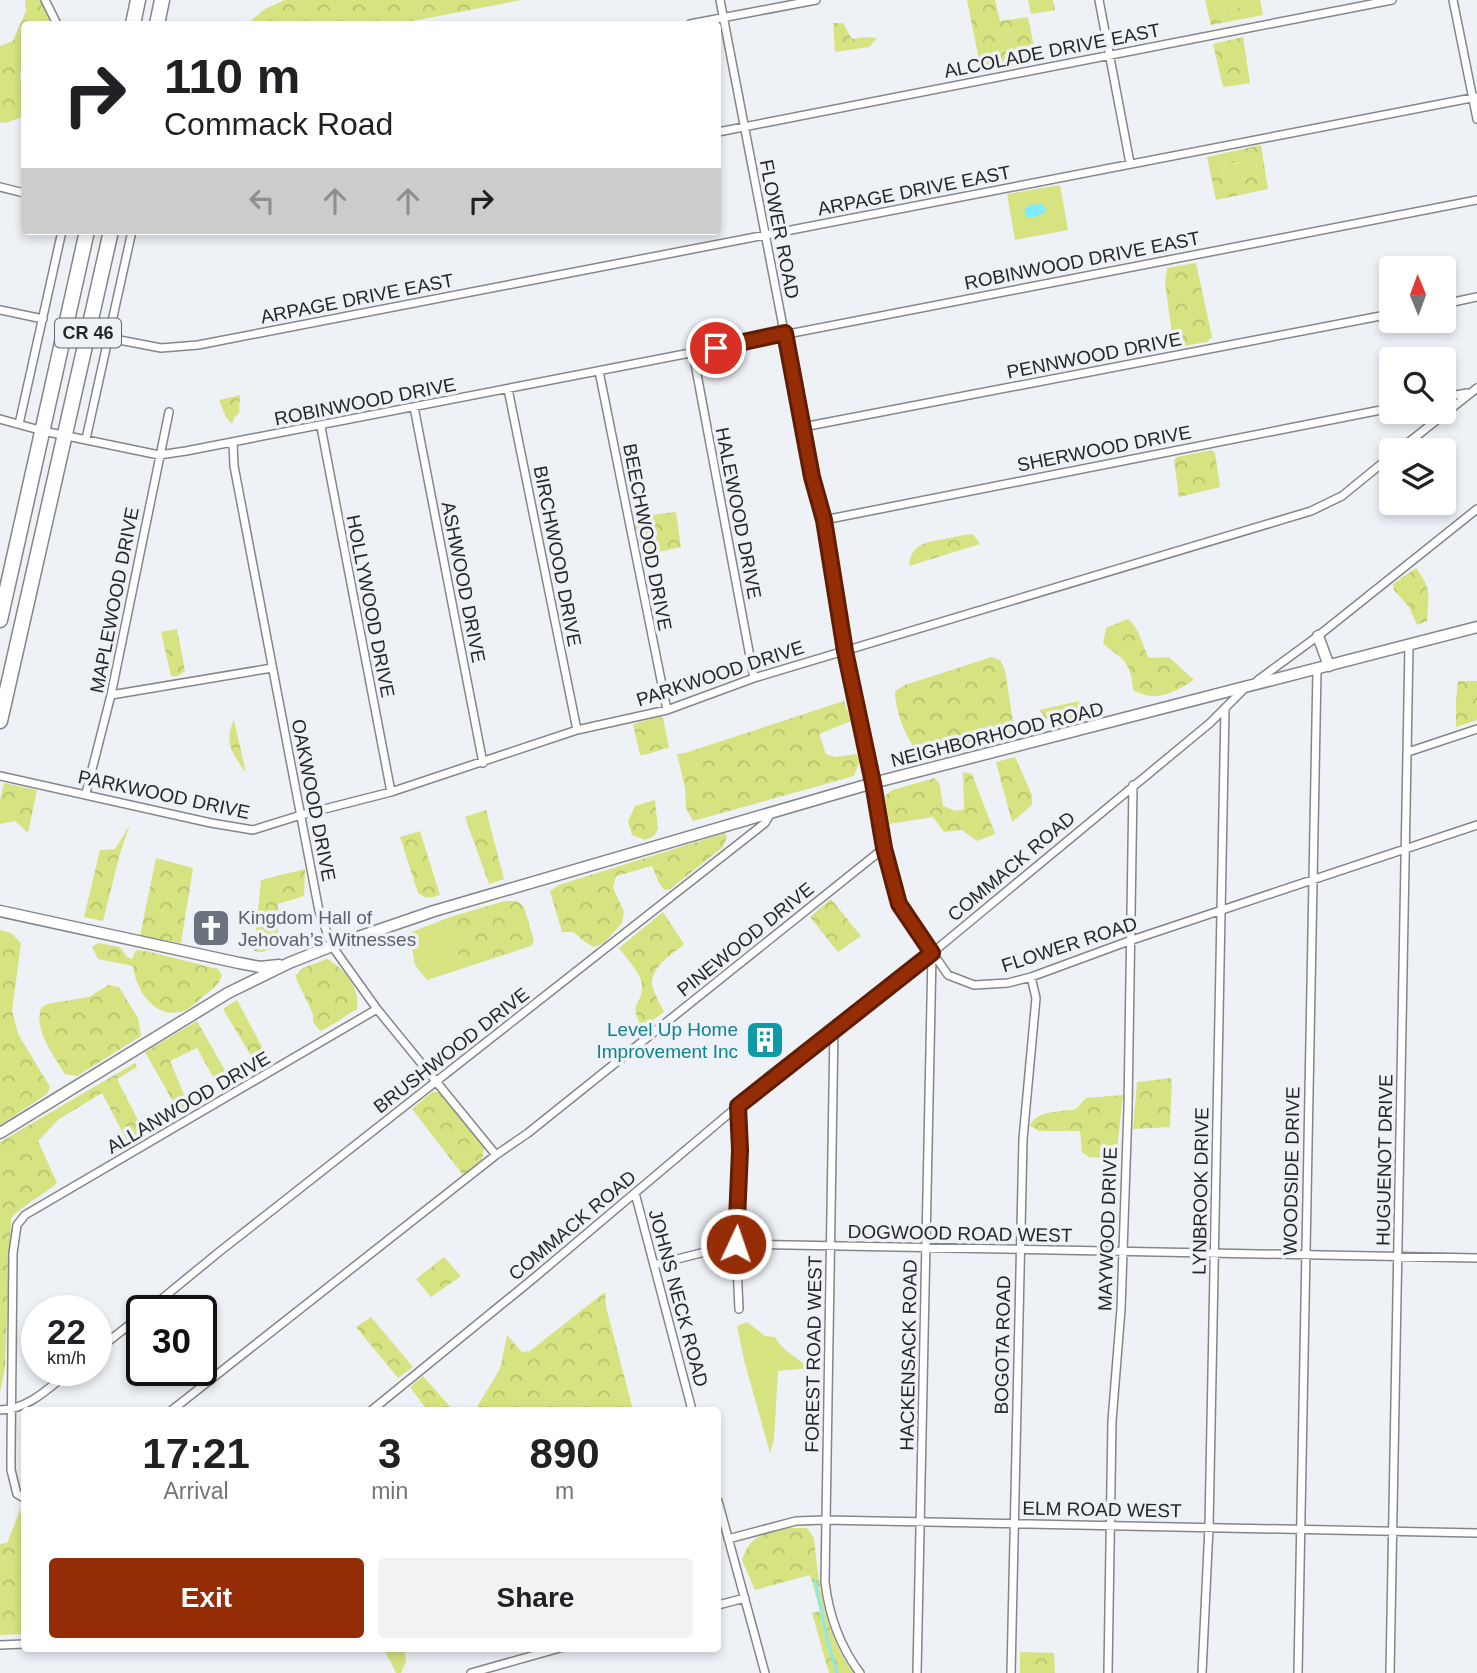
<!DOCTYPE html>
<html lang="en">
<head>
<meta charset="utf-8">
<style>
	:root { --surface:#fff; --page:#f2f2f2; --text:#202124; --muted:#757577; --accent:#942d06 }
	body { margin:0; font-family:Helvetica,sans-serif; background:var(--page); color:var(--text); height:100vh; display:flex; flex-direction:column; font-size:26px; white-space:nowrap }
	* { box-sizing:border-box; margin:0 }
	p { font-size:23px; color:var(--muted) }
	.icon { flex:none; width:38px; height:38px; fill:none; stroke:currentColor; stroke-width:2; stroke-linecap:round; stroke-linejoin:round }
	.map { position:relative; flex:1; overflow:hidden }
	.drawer { position:absolute; left:21px; top:1407px; width:700px; height:245px; display:flex; flex-direction:column; background:var(--surface); border-radius:7px; box-shadow:0 4px 10px #0003 }
	.drawer>* { flex:none }
	.hud { position:absolute; left:21px; top:21px; width:700px; height:214px; border-radius:7px; box-shadow:0 4px 10px #0003; background:#fff; color:var(--text); overflow:hidden }
	.needle { width:46px; rotate:359deg }
	.buttons { position:absolute; left:1379px; top:256px; display:grid; gap:14px }
	.buttons a { display:grid; place-items:center; width:77px; height:77px; border-radius:7px; background:var(--surface); box-shadow:0 4px 10px #0003; font-size:35px }
	.speed { position:absolute; left:21px; top:1295px; display:flex; gap:14px; font-size:35px; font-weight:700; text-align:center }
	.speed>* { display:grid; place-content:center; width:91px; height:91px; border-radius:50%; background:var(--surface); box-shadow:0 4px 10px #0003; line-height:1 }
	.speed small { font-size:18px; font-weight:400 }
	.speed .limit { border:4px solid #111; border-radius:10px; background:#fff; color:#111 }
	.pin { position:absolute; display:grid; place-items:center; width:60px; height:60px; color:#fff; margin:-30px; border:4px solid #fff; border-radius:50%; box-shadow:0 2px 7px #0007 }
	.me { position:absolute; width:77px; margin:-38px; rotate:3deg; stroke-linejoin:round; filter:drop-shadow(0 0 5px #0008) }
	.turn { display:flex; align-items:center; gap:24px; height:147px; padding:0 28px; font-size:32px }
	.turn .icon { width:91px; height:91px; stroke-width:2.5 }
	.turn b { display:block; font-size:49px; line-height:60px }
	.lanes { display:flex; align-items:center; height:66px; padding:0 28px; background:#0003; justify-content:center; gap:35px; direction:ltr }
	.lanes .off { opacity:.35 }
	.eta { display:flex; justify-content:space-evenly; align-items:center; height:119px; text-align:center }
	.eta b { font-size:42px; font-weight:700; line-height:49px }
	.action { display:flex; gap:14px; margin-top:auto; padding:14px 28px }
	.action a { flex:1; height:80px; border-radius:7px; background:var(--accent); color:#fff; font-size:28px; font-weight:700; line-height:80px; text-align:center }
	.action a+a { background:var(--page); color:var(--text) }
	.map>svg:first-child { display:block }
	.grass { fill:#d7e281 }
	.forest { fill:url(#forest-crowns); fill-rule:evenodd }
	.water { fill:#7febfe }
	.lines { fill:none; stroke-linecap:round; stroke-linejoin:round }
	.stream { stroke:#7febfe; stroke-width:2.5 }
	.street-casing { stroke:#83868a; stroke-width:10 }
	.secondary-casing { stroke:#83868a; stroke-width:13 }
	.highway-casing { stroke:#83868a; stroke-width:17 }
	.street { stroke:#fff; stroke-width:7 }
	.secondary { stroke:#fff; stroke-width:10 }
	.highway { stroke:#fff; stroke-width:14 }
	.route-casing { stroke:#601d04; stroke-width:18 }
	.route { stroke:#942d06; stroke-width:12 }
	.labels { text-anchor:middle; stroke-width:7; stroke-linejoin:round; paint-order:stroke }
	.shield { fill:#eef1f6; stroke:#626466; stroke-width:2 }
	.shield-label { font-size:18px; font-weight:bold; fill:#262729 }
	.street-label { font-size:19px; fill:#262729; stroke:#eef1f6 }
	.worship-label { font-size:19px; fill:#5b616d; stroke:#eef1f6; text-anchor:start }
	.culture-label { font-size:19px; fill:#0d838f; stroke:#eef1f6; text-anchor:end }
</style>
</head>
<body>
<div class="map">
<svg width="1477" height="1673" viewBox="0 0 1477 1673">
	<defs>
		<pattern id="forest-crowns" width="20" height="18" patternUnits="userSpaceOnUse" patternTransform="scale(1.75)"><rect width="20" height="18" fill="#d7e281"/><path d="M2 6a3 3 0 1 1 6 0M12 15a3 3 0 1 1 6 0" fill="none" stroke="#b8c26f"/></pattern>
	</defs>
	<rect width="100%" height="100%" fill="#eef1f6"/>
	<path class="grass" d="M1217,0H1250L1252,10L1245,6L1219,11Z
		M1251,155L1254,156L1257,163L1255,173L1244,179H1224L1221,169L1228,164H1237Z
		M1060,185L1068,230L1015,240L1007,194Z
		M450,917L446,924L460,958L467,967L427,980L415,965L409,933Z
		M747,1322L765,1336L775,1337C782,1351 797,1357 809,1368L778,1371L774,1439L770,1453L744,1360L737,1326Z"/>
	<path class="forest" d="M25,0H41L51,24H24V71L20,74L24,116L6,123L0,122V46L13,41L26,11Z
		M285,0H521L397,24H247L265,9Z
		M967,0H995L1000,21L1028,17L1037,61L981,70Z
		M1028,0H1053L1055,10L1031,14Z
		M1205,0H1217L1220,11L1245,6L1252,10L1250,0H1260L1263,15L1211,25Z
		M833,23H843L852,39L866,37L877,38L869,47L835,52Z
		M1243,37L1250,83L1223,87L1213,44Z
		M1261,145L1268,189L1216,200L1207,157ZM1251,155L1254,156L1257,163L1255,173L1244,179H1224L1221,169L1228,164L1245,162Z
		M1196,263L1212,337L1207,342L1177,347L1173,342L1165,282L1167,268Z
		M240,395L239,413L234,418L232,424L226,417L219,400Z
		M1212,450L1215,453L1220,487L1179,497L1174,460L1177,457Z
		M676,512L681,547L648,554L642,550L635,523L643,516Z
		M973,534L980,544L909,566C911,546 922,543 939,540C951,538 961,535 973,534Z
		M1416,568C1433,591 1428,594 1427,621L1417,625L1409,607L1394,590L1393,584Z
		M1128,619C1139,627 1142,645 1149,658L1169,657L1194,680C1172,693 1157,703 1133,690C1131,663 1124,659 1103,644L1106,628Z
		M177,629L185,671L178,676H171L161,632Z
		M992,657L1000,660L1005,670L1015,735L936,758L923,759C908,743 895,713 895,691L905,685Z
		M1458,681H1477V720L1456,727V699Z
		M844,701L851,721L819,734L826,754L835,757L856,754L860,761L854,776L693,821L686,808L685,788L677,754L685,753Z
		M1079,701L1081,716L1064,723L1051,724L1039,710Z
		M658,717L663,718L669,748C658,749 651,755 640,755L633,724Z
		M234,720L246,773C233,755 223,741 234,720Z
		M1015,757L1032,795V805L1012,822L996,762Z
		M963,772L972,774L995,834L977,841L962,830L944,832L933,817L889,824L885,796L892,790L935,778L940,785L943,806L956,811L964,809Z
		M4,783L37,790L28,833L15,821L0,824V800Z
		M655,800L658,829L654,836L645,840L632,835L628,821L635,806Z
		M486,810L504,879L489,884L465,817Z
		M130,825L120,853L103,921L84,917L100,850L115,849Z
		M420,831L440,895C431,898 426,899 418,893L400,837Z
		M725,833L727,837L723,847L670,889L664,890L659,883L652,866L616,876L613,888L624,912L622,923L604,943L594,947L585,942L573,932H562L550,891L559,885Z
		M156,858L193,868L181,943L140,936Z
		M305,869L304,896L278,904V947L262,952L254,951L261,880Z
		M831,899L861,936L838,952L810,917Z
		M505,901H517L524,907L534,941L531,946L467,967L460,958L446,924L450,917Z
		M663,912L684,944C673,954 650,967 652,985C654,993 660,1004 664,1012L642,1028C627,1000 643,1006 642,986C642,974 626,958 619,948Z
		M0,930L11,933L21,943L12,1011L18,1034L50,1087L47,1094L0,1125Z
		M98,943L120,947L126,956L132,959L136,950L150,952L218,969L222,975C219,986 210,991 201,998C197,1002 192,1006 188,1009C158,1024 136,992 133,966L98,959L92,947Z
		M327,959C345,969 360,988 357,1009C344,1016 333,1026 320,1031L313,1022V1014L295,976L303,968Z
		M108,985L119,987L138,1018L141,1036L77,1076L65,1074C53,1054 34,1031 41,1008L47,1004L89,997Z
		M237,1000L268,1058L258,1062L253,1059L223,1009Z
		M197,1021L230,1079L229,1087L221,1091L197,1048L170,1061L189,1107L179,1112L145,1052Z
		M135,1063L137,1067L117,1079L146,1136L135,1141L126,1139L102,1093L59,1119L38,1141L57,1183C42,1196 24,1204 11,1218L5,1368L0,1392V1142Z
		M1172,1078L1170,1127L1133,1129L1137,1082Z
		M432,1092H439L484,1148L482,1160L463,1175L412,1109Z
		M1123,1095L1116,1159L1089,1157L1082,1152L1080,1131H1040L1030,1126C1036,1110 1061,1112 1076,1109L1086,1098Z
		M444,1257L461,1276L431,1297L416,1279Z
		M605,1292L606,1307L633,1410H475L500,1369L507,1335L522,1352L530,1351Z
		M371,1317L413,1367L398,1378L356,1327Z
		M423,1376L453,1410H427L410,1387Z
		M21,1508L24,1509V1634L0,1635V1544L7,1543Z
		M790,1528H807L814,1538C819,1586 824,1634 854,1673H829L812,1613L820,1611L810,1575L755,1590L742,1560C751,1533 765,1534 790,1528Z
		M384,1649H404L406,1662L401,1673H396Z
		M1020,1652L1054,1653L1055,1673H1020Z"/>
	<path class="water" d="M1041,204L1047,209C1043,216 1035,217 1027,218L1024,210L1029,205Z"/>
	<g class="lines">
		<path class="stream" d="M815,1581L827,1639L837,1673"/>
		<defs>
			<path id="street" d="M45,0L57,24
				M720,0L812,477L824,520L845,651L873,783L884,848L899,904L948,975L974,985L1008,983L1031,977L1129,941L1477,825
				M1099,0L1130,163
				M1453,0L1477,119
				M690,24L816,0
				M718,132L1392,0
				M0,187L24,193
				M1444,304L1477,297
				M0,310L43,319
				M109,338L161,348L198,345L1477,97
				M693,353L754,678
				M599,371L667,710
				M508,389L577,730
				M1444,397L1467,393
				M414,407L483,763
				M0,419L43,431L159,455L186,451L1477,200
				M19,424L62,231
				M321,427L391,792
				M803,427L1391,314
				M86,439L132,231
				M233,442L234,466L319,911L332,946L377,1009L496,1155
				M1399,450L1477,388
				M824,520L1391,408
				M1258,680L1318,636L1477,509
				M111,695L272,668
				M1408,752L1477,729
				M0,776L211,823L253,830L301,815L391,792L577,730L667,710L754,678L1311,511L1342,496L1391,456
				M86,793L111,695L169,412
				M834,1028L825,1582C829,1616 839,1645 860,1673
				M738,1106L740,1150L736,1244L739,1309
				M635,1193L692,1410
				M654,1265L736,1244L1477,1258
				M147,1311L219,1252L765,823L771,813
				M96,1351L142,1315
				M0,1410C28,1410 50,1387 71,1370
				M172,1410L496,1155L528,1133L884,848
				M372,1410L534,1278L738,1106L932,953L1210,723L1245,688
				M24,1498L17,1494L11,1470V1454L13,1253L17,1225L25,1215L377,1009
				M718,1501L765,1673
				M728,1539L796,1521L825,1520L1477,1533
				M718,1605L745,1598
				M0,1645L24,1644
				M471,1673L560,1648
				M917,1673L932,954
				M1011,1673L1023,1139L1036,998L1031,977
				M1108,1673L1112,1421L1121,1309L1128,1108L1133,785
				M1202,1673L1209,1527L1225,709
				M1298,1673L1317,670
				M1390,1673L1409,646"/>
			<path id="secondary" d="M1318,636L1329,666
				M0,911L239,963L260,967L279,965
				M0,1133L228,993L289,963L332,946L434,911L873,783L1477,627"/>
			<path id="highway" d="M133,24L138,0
				M157,24L162,0
				M0,620L87,231
				M0,721L111,231"/>
		</defs>
		<use href="#street" class="street-casing"/>
		<use href="#secondary" class="secondary-casing"/>
		<use href="#highway" class="highway-casing"/>
		<use href="#street" class="street"/>
		<use href="#secondary" class="secondary"/>
		<use href="#highway" class="highway"/>
	</g>
	<g class="lines">
		<defs>
			<path id="route" d="M716,348L785,333L812,477L824,520L845,651L873,783L884,848L899,904L932,953L738,1106L740,1150L736,1244"/>
		</defs>
		<use href="#route" class="route-casing"/>
		<use href="#route" class="route"/>
	</g>
	<defs>
		<symbol id="church-square" viewBox="-11 -11 22 22"><rect x="-9" y="-9" width="18" height="18" rx="4" fill="#6b7280" stroke="#eef1f6"/><path d="M-1.2-6h2.4v3.5h3.3v2.4h-3.3V6h-2.4V-.1h-3.3v-2.4h3.3Z" fill="#fff"/></symbol>
		<symbol id="building-square" viewBox="-11 -11 22 22"><rect x="-9" y="-9" width="18" height="18" rx="4" fill="#0f9aa8" stroke="#eef1f6"/><path d="M-4-6H4V6H1V3H-1V6H-4ZM-2.5-4.3h1.7v1.8h-1.7ZM.8-4.3h1.7v1.8H.8ZM-2.5-1h1.7V.8h-1.7ZM.8-1h1.7V.8H.8Z" fill="#fff"/></symbol>
	</defs>
	<g fill-rule="evenodd">
		<use href="#church-square" x="189" y="906" width="44" height="44"/>
		<use href="#building-square" x="743" y="1018" width="44" height="44"/>
	</g>
	<g class="labels">
		<rect class="shield" x="55" y="318.5" width="66" height="29" rx="5"/>
		<g class="shield-label">
			<text x="88" y="339">CR 46</text>
		</g>
		<g class="street-label">
			<text transform="translate(1052 50) rotate(-11)" y="7">ALCOLADE DRIVE EAST</text>
			<text transform="translate(914 190) rotate(-11)" y="7">ARPAGE DRIVE EAST</text>
			<text transform="translate(780 229) rotate(79)" y="7">FLOWER ROAD</text>
			<text transform="translate(1082 260) rotate(-11)" y="7">ROBINWOOD DRIVE EAST</text>
			<text transform="translate(357 298) rotate(-11)" y="7">ARPAGE DRIVE EAST</text>
			<text transform="translate(1094 355) rotate(-11)" y="7">PENNWOOD DRIVE</text>
			<text transform="translate(365 401) rotate(-11)" y="7">ROBINWOOD DRIVE</text>
			<text transform="translate(1104 448) rotate(-11)" y="7">SHERWOOD DRIVE</text>
			<text transform="translate(739 513) rotate(79)" y="7">HALEWOOD DRIVE</text>
			<text transform="translate(648 537) rotate(79)" y="7">BEECHWOOD DRIVE</text>
			<text transform="translate(558 556) rotate(79)" y="7">BIRCHWOOD DRIVE</text>
			<text transform="translate(464 582) rotate(79)" y="7">ASHWOOD DRIVE</text>
			<text transform="translate(114 600) rotate(-79)" y="7">MAPLEWOOD DRIVE</text>
			<text transform="translate(371 606) rotate(79)" y="7">HOLLYWOOD DRIVE</text>
			<text transform="translate(720 673) rotate(-18)" y="7">PARKWOOD DRIVE</text>
			<text transform="translate(997 734) rotate(-14)" y="7">NEIGHBORHOOD ROAD</text>
			<text transform="translate(164 794) rotate(12)" y="7">PARKWOOD DRIVE</text>
			<text transform="translate(314 800) rotate(79)" y="7">OAKWOOD DRIVE</text>
			<text transform="translate(1011 866) rotate(-40)" y="7">COMMACK ROAD</text>
			<text transform="translate(745 939) rotate(-39)" y="7">PINEWOOD DRIVE</text>
			<text transform="translate(1069 944) rotate(-18)" y="7">FLOWER ROAD</text>
			<text transform="translate(451 1050) rotate(-38)" y="7">BRUSHWOOD DRIVE</text>
			<text transform="translate(188 1102) rotate(-30)" y="7">ALLANWOOD DRIVE</text>
			<text transform="translate(1384 1160) rotate(-89)" y="7">HUGUENOT DRIVE</text>
			<text transform="translate(1291 1171) rotate(-89)" y="7">WOODSIDE DRIVE</text>
			<text transform="translate(1200 1191) rotate(-89)" y="7">LYNBROOK DRIVE</text>
			<text transform="translate(572 1225) rotate(-40)" y="7">COMMACK ROAD</text>
			<text transform="translate(1107 1229) rotate(-88)" y="7">MAYWOOD DRIVE</text>
			<text transform="translate(960 1233) rotate(1)" y="7">DOGWOOD ROAD WEST</text>
			<text transform="translate(679 1298) rotate(75)" y="7">JOHNS NECK ROAD</text>
			<text transform="translate(1002 1345) rotate(-89)" y="7">BOGOTA ROAD</text>
			<text transform="translate(813 1354) rotate(-89)" y="7">FOREST ROAD WEST</text>
			<text transform="translate(908 1355) rotate(-89)" y="7">HACKENSACK ROAD</text>
			<text transform="translate(1102 1509) rotate(1)" y="7">ELM ROAD WEST</text>
		</g>
		<g class="worship-label">
			<text x="238" y="924">Kingdom Hall of<tspan x="238" dy="22">Jehovah’s Witnesses</tspan></text>
		</g>
		<g class="culture-label">
			<text x="738" y="1036">Level Up Home<tspan x="738" dy="22">Improvement Inc</tspan></text>
		</g>
	</g>
</svg>
<div class="buttons">
<a><svg class="needle" viewBox="-14 -14 28 28"><path d="M0-13l5 13h-10z" fill="#e53935"/><path d="M0 13l5-13h-10z" fill="#757577"/></svg></a>
<a><svg class="icon" aria-label="search" viewBox="0 0 24 24"><circle cx="10" cy="10" r="6"/><path d="M15 15l6 6"/></svg></a>
<a><svg class="icon" aria-label="layers" viewBox="0 0 24 24"><path d="M12 4l9 5-9 5-9-5zM3 14l9 5 9-5"/></svg></a>
</div>
<div class="speed"><div>22<small>km/h</small></div><div class="limit">30</div></div>
<div class="pin" style="left:716px;top:348px;background:#d93025"><svg class="icon" aria-label="arrive" viewBox="0 0 24 24"><path d="M6 21V4h12l-3 4 3 4H6"/></svg></div>
<svg class="me" style="left:736px;top:1244px" viewBox="-20 -20 40 40"><circle r="17" fill="#942d06" stroke="#fff" stroke-width="3"/><path d="M0-11L8 9 0 5-8 9z" fill="#fff"/></svg>
<div class="hud">
<div class="turn"><svg class="icon" aria-label="right" viewBox="0 0 24 24"><path d="M7 20v-9h11M14 6l5 5-5 5"/></svg><div><b>110 m</b>Commack Road</div></div>
<div class="lanes"><svg class="icon off" aria-label="left" viewBox="0 0 24 24"><path d="M17 20v-9H6M10 6l-5 5 5 5"/></svg><svg class="icon off" aria-label="ahead" viewBox="0 0 24 24"><path d="M12 20V5M6 11l6-6 6 6"/></svg><svg class="icon off" aria-label="ahead" viewBox="0 0 24 24"><path d="M12 20V5M6 11l6-6 6 6"/></svg><svg class="icon" aria-label="right" viewBox="0 0 24 24"><path d="M7 20v-9h11M14 6l5 5-5 5"/></svg></div>
</div>
<section class="drawer">
<div class="eta">
<div><b>17:21</b><p>Arrival</p></div>
<div><b>3</b><p>min</p></div>
<div><b>890</b><p>m</p></div>
</div>
<div class="action"><a>Exit</a><a>Share</a></div>
</section>
</div>
</body>
</html>
